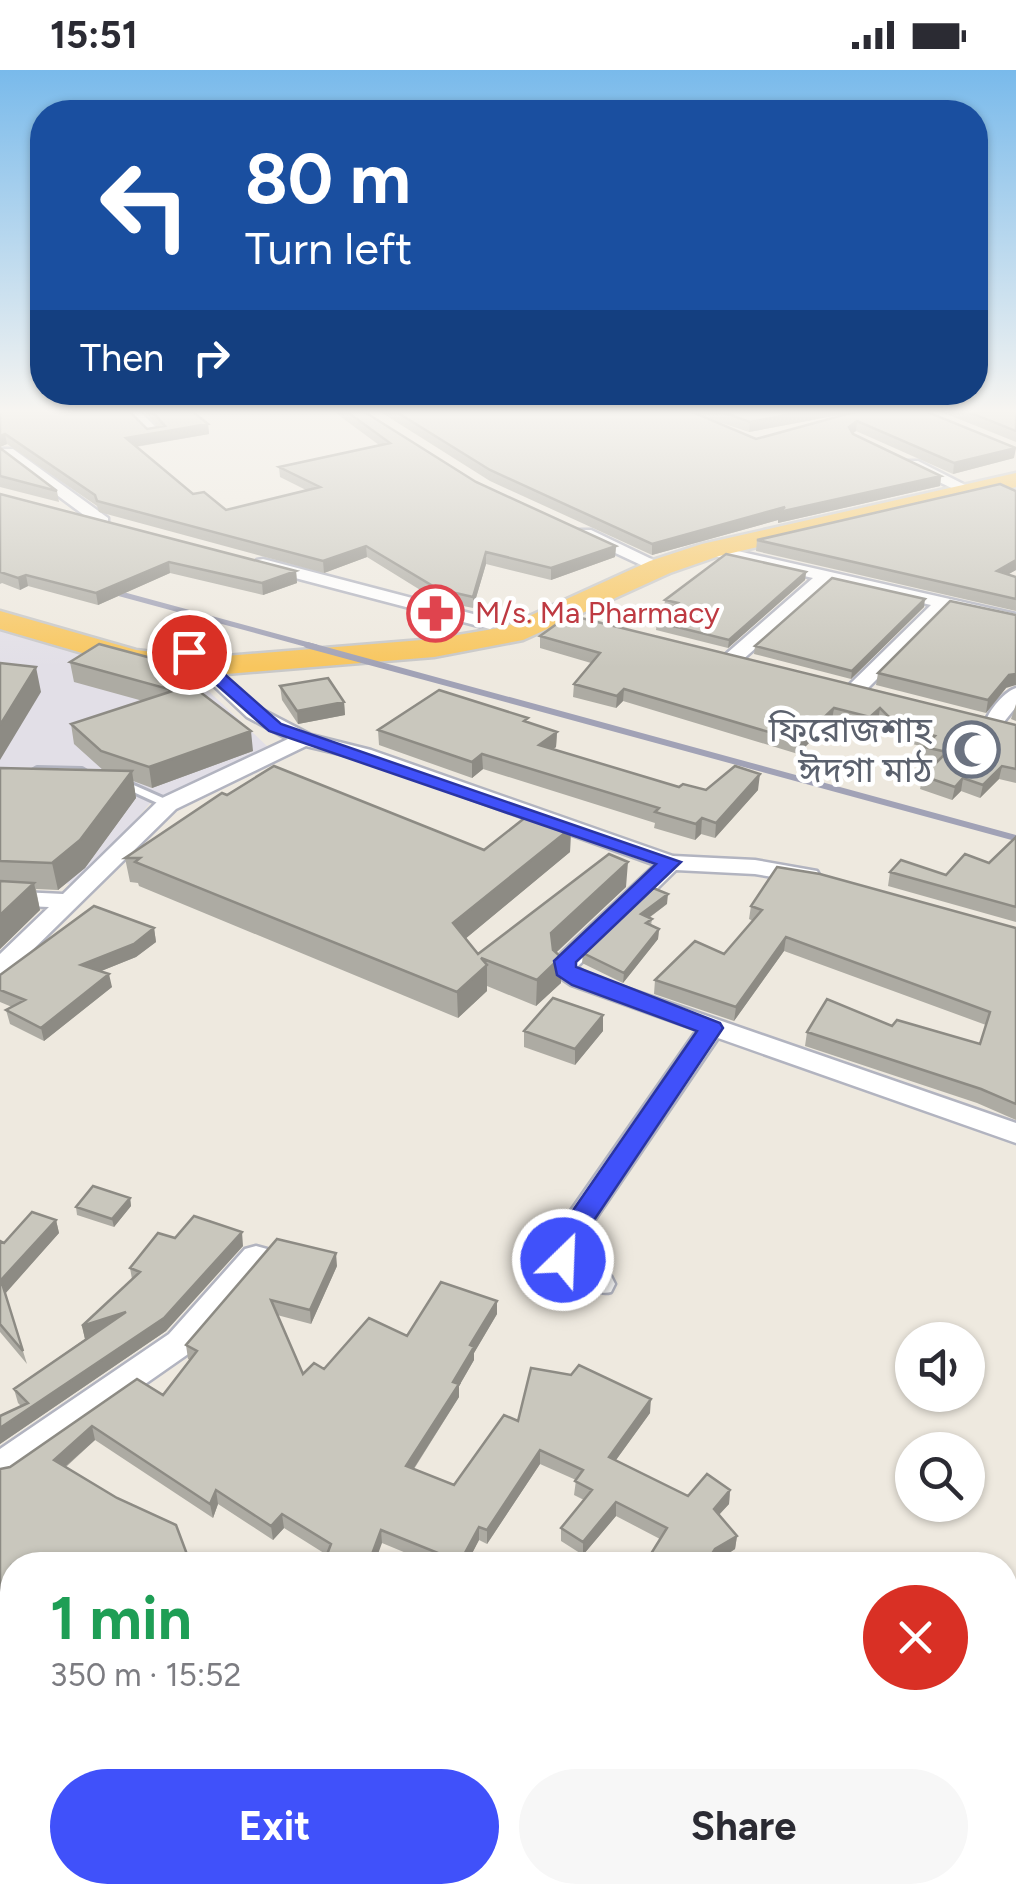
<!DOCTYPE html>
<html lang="en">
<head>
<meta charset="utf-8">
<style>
	:root { --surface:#fff; --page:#f7f7f7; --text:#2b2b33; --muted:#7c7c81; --accent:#4051fa }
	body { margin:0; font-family:Figtree,"Noto Sans Bengali",sans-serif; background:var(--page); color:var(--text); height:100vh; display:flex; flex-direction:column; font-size:38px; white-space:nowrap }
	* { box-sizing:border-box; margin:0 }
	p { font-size:32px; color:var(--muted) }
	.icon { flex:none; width:55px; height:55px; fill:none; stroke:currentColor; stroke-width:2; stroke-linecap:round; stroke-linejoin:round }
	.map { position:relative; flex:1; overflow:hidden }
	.details { position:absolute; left:0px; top:1482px; width:1018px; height:352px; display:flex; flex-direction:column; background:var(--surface); border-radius:40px 40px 0 0; box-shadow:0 2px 8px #0004 }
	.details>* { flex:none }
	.hud { position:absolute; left:30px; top:30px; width:958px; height:305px; border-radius:40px; box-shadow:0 2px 8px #0004; background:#1a4fa0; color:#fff; overflow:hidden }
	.controls { position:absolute; left:895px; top:1252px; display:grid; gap:20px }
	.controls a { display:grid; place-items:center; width:90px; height:90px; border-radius:50%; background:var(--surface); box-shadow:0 2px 8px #0004; font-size:50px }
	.pin { position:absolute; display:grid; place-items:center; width:85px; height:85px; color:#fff; margin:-42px; border:5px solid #fff; border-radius:50%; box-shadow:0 2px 10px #0007 }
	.me { position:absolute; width:110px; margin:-55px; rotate:24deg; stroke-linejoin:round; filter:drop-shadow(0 0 8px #0008) }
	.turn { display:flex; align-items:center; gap:35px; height:210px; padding:0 50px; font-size:45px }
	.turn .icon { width:130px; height:130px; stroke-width:2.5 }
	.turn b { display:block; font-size:70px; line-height:85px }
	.then { display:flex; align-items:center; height:95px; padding:0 50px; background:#0003; gap:20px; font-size:38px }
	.round { display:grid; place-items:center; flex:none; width:105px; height:105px; border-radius:52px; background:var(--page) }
	.summary { display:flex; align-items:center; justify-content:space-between; height:170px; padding:0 50px }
	h1 { font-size:60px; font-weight:700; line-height:75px; color:#1e9e55 }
	.button { display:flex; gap:20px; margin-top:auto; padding:20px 50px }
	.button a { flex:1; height:115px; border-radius:60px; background:var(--accent); color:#fff; font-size:40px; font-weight:700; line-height:115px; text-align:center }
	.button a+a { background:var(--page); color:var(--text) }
	.status { display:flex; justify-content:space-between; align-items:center; height:70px; padding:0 50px; background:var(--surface); direction:ltr }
	.status svg { height:28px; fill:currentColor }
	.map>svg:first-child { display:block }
	.industrial { fill:#e2dfe7 }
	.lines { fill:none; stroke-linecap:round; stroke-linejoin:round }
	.service-casing { stroke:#b2b4c0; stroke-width:6 }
	.minor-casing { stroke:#b2b4c0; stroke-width:5 }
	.trunk-casing { stroke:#c8c8c8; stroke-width:5 }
	.service { fill:#fff; fill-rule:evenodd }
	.minor { fill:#fff; fill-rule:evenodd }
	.trunk { fill:#f8c65e; fill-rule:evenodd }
	.rail-far1 { stroke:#a1a2b6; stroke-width:5 }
	.rail { stroke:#a1a2b6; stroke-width:6 }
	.wall { fill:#adaba3; fill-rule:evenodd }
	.shaded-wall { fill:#8d8b84 }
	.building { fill:#c9c7bd; stroke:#8d8b84; stroke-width:2.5 }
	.route { fill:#4051fa; stroke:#2a35a2; stroke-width:2.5 }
	.labels { text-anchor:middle; stroke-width:9; stroke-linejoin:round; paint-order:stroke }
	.far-health-label { font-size:30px; fill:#be3a42; stroke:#fff; text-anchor:start }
	.worship-label { font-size:35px; fill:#5b616d; stroke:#fff; text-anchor:end }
</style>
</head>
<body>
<div class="status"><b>15:51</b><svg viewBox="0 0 49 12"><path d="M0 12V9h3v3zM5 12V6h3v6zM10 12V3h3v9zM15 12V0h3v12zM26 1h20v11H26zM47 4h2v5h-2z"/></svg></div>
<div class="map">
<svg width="1016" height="1834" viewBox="0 0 1016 1834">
	<rect width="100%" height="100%" fill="#eee9df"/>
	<path class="industrial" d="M0,554L200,613L269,678L152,731L80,814L0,813Z"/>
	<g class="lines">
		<defs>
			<path id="service" d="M37,698L82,699L87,702L82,705L33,703L32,701Z
				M120,709L172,732L173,734L168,737L164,736L116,714L115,712Z"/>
			<path id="minor" d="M124,341H139L163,364L151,367Z
				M3,379H13L108,448V454H96L3,385Z
				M908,391H918L975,420L962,423L908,397Z
				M579,460H591L668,497L654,501L579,466Z
				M711,475L1016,544V554L947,539L863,623L856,625L846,619L849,615L931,535L830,512L740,592H726V584L813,508L705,484V476Z
				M263,489L496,550L499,554L490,559L257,498V490Z
				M189,576L261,639L311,665L371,680L673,786L755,790L817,801L820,806L817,811L809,813L755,804L676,800L577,897L589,905L1016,1053V1073L718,968L579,1173L578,1185L611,1206L615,1214L611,1222C595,1227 551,1206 548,1189C547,1183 549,1178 549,1172L697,960L571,915L556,905L553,891L655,795L357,688L306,676L176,739L9,903L0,905V884L49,837L0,835V821L63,824L160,729L288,669L247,647L182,586L180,582Z
				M1016,618V637L999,658H985C983,647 1003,622 1016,618Z
				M256,1176L267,1179L271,1187L267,1195L191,1282L12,1407L0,1411V1379L169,1264L245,1179Z
				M0,1602L12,1606V1642L0,1638Z
				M477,1822H535L540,1834H482Z"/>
			<path id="trunk" d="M1016,403V417L719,486L670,503L523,570L434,587L202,606L134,598L0,559V541L136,580L202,588L434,569L505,557L650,491L702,474Z"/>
		</defs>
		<use href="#service" class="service-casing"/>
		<use href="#minor" class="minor-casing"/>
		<use href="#trunk" class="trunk-casing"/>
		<use href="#service" class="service"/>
		<use href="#minor" class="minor"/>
		<use href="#trunk" class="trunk"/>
		<path class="rail-far1" d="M95,517L316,577"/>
		<path class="rail" d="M307,575L1016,768"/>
	</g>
	<path class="wall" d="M0,341L147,359L158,357L144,341H192L208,354L209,364L136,377L193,424L226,440L306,420L280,407L279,397L379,375L333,341H363L476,412L616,476L615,487L551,510L486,494L473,538L438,531L367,487L324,503L99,442L97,436L7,374L0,377V379L57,421L59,432L0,417Z
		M379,341H925L1014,388L953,404L856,361L852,364L941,406L940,416L778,453V450L652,485L490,411ZM856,342L756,369L698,345L749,362Z
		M939,341H1016V372Z
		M0,424L296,501L297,513L263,525L170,503L98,535L28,516L20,520L2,513L0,514Z
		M757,470L1016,500L1008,504L1016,507V541L756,481Z
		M806,502L805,510L728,578L656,560L657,552L671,540L664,538L665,530Z
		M924,537L851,609L754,584L755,576Z
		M540,566L1016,655V713L999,709L980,728L961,721L952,730L920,719L923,706L936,693L922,690L924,677L897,670L878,651L868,660L832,650L798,684L623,631L616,638L573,627L574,614L591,593L540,578Z
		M70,592L198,620L253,681L152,718L133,711L136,728L85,798L58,820L36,819L40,840L0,879V698L104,701L74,674L71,654L143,631L74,612Z
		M878,603L1006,618L986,643L876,615Z
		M280,616L344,632L345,645L298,654L282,630Z
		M1016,634V651L1011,649Z
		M528,653L557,662L556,677L553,679L679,717L706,720H758L715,768L701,764L695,770L654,758L655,753L483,699L472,708L379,675L378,660Z
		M227,725L484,780L571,758L570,782L465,869L478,884L626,817L556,883L561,887V913L536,936L487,916V921L458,948L139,816L138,813L130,812L125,788Z
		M1016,767V852L888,816L890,802L946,805L989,793Z
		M667,834L649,848L652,849L651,856L659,859L658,869L623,913L582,893L583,883Z
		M751,836L1016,858V1050L977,1033L805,976L807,962L892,956L980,974L986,955L784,881L734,951L654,924L655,910L724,884L753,851L749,849Z
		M154,858L156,872L136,887L101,901L112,917L44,971L10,954L6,940L12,937L0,932V905Z
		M524,961H603L575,995L524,977Z
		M130,1128L131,1136L114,1157L77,1145L76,1137Z
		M56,1150L59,1163L5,1223L27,1294L0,1262V1171L4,1173Z
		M175,1168L243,1176L166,1261L0,1374V1346L21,1336L18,1333L14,1319L85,1269L82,1256L132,1209L130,1198Z
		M337,1196L311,1254L277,1245L303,1304L324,1299L497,1231V1244L474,1283V1290L459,1316V1327L414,1399L454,1415L518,1351L650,1343L616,1390L688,1426L730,1420L729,1434L719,1445L737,1466L735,1479L711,1495H644L660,1469L616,1446L583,1485L561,1471V1458L584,1430L574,1425L576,1410L540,1394L487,1474L479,1470L466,1495H435L382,1473L327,1485L284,1458L273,1470L218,1434L213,1448L95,1370L66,1397L191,1495H12V1603L1,1598L0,1600V1399L10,1397L137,1309L163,1325L190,1290L188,1289L186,1275Z
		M43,1822H73L64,1834H58Z
		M738,1822H772L753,1834H746Z
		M572,1827L673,1834H571Z"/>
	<path class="shaded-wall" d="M807,341H859L749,362L750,352Z
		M857,351L856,361L847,367L849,357Z
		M208,354L209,364L127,378L126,368Z
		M5,364L7,374L0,377L1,388L0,384V366Z
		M1016,378L1014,388L953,404L954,393Z
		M941,406L940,416L778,453V450L652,485V474L785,437Z
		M366,476L367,487L324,503L323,491Z
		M616,476L615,487L551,510V498Z
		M486,482V494L473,538V527Z
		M1016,490V500L995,512L997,501Z
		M169,492L170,503L98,535L96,523Z
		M296,501L297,513L263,525L262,513Z
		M806,502L805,510L728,578L729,570Z
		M26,505L28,516L20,520L18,508Z
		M925,529L924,537L851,609L852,601Z
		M36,597L41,622L0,690V655Z
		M196,600L198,620L171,638L168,619Z
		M1016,604V615L1006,618L986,643L988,630L1009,605Z
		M624,619L623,631L616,638L617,626Z
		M344,632L345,645L298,654L297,641Z
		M834,638L832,650L798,684L799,671Z
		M880,638L878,651L868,660L870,647Z
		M251,661L253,681L152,718L149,697Z
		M557,662L556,677L539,690V675Z
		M482,684L483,699L472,708V692Z
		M1002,696L999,709L980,728L983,715Z
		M132,701L136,728L85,798L58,820L52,793Z
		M760,704L758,720L715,768L716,753Z
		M963,708L961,721L952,730L955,717Z
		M702,748L701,764L695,770L696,754Z
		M571,758L570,782L453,879V853Z
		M628,792L626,817L550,888L551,863Z
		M34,813L40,840L0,879V845Z
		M668,824L667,834L640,854L641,844Z
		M154,858L156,872L136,887L84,908L81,895Z
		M659,859L658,869L623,913L624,903Z
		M786,867L784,881L734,951L736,937Z
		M561,887V913L536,936L537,910Z
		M487,895V921L458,948L457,922Z
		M109,904L112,917L44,971L41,958Z
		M603,945V961L575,995V979Z
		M130,1128L131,1136L114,1157L112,1149Z
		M56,1150L59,1163L5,1224L1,1210Z
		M242,1162L243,1176L166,1261L0,1374V1358Z
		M336,1183L337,1196L311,1254L310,1240Z
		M497,1231V1244L474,1283V1290L459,1316V1327L407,1409L406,1396L453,1312L470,1275Z
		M126,1242L85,1269L82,1256Z
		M651,1329L650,1343L608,1401L609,1387Z
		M92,1356L95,1370L58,1403L54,1390Z
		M540,1380V1394L487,1474V1460Z
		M216,1420L218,1434L213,1448L210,1434Z
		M730,1420L729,1434L712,1452L714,1439Z
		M616,1432V1446L583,1485V1472Z
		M282,1444L284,1458L273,1470L271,1456Z
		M479,1457V1470L466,1495H460V1492Z
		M381,1460L382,1473L374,1495H368Z
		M737,1466L735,1479L711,1495H705L715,1479Z
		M64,1822H73L64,1834H61L59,1829Z
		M406,1822H413L403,1834H396Z
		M761,1822H772L753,1834H748L749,1830Z"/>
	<path class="building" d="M0,341H129L147,359L165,356L152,341H192L208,354L126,368L193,424L204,422L226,440L320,417L279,397L390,373L346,341H363L476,412L616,476L551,498L486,482L473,527L438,519L366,476L323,491L97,431L95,425L5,364L0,366Z
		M395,341H690L756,369L858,341H925L1016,378L954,393L857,351L849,357L853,364L941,406L779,442L785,437L652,474L490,400Z
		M719,341H807L750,352Z
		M966,341H1016V361Z
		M0,378L57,421L0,406Z
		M1000,414L1016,421V490L997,501L1016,507V529L757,470Z
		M0,424L296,501L262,513L169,492L96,523L26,505L18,508L0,502Z
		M726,484L806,502L729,570L657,552L678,533L665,530Z
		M832,508L925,529L852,601L755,576Z
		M950,531L1016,545V604L1009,605L988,630L878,603Z
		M569,545L1016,655V699L1002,696L983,715L963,708L955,717L923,706L947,682L924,677L935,666L899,657L880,638L870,647L834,638L799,671L624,619L617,626L574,614L600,583L540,566Z
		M99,574L196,600L168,619L70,592Z
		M0,593L36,597L0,655Z
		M328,608L344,632L297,641L280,616Z
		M191,615L251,661L149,697L101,681L71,654Z
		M439,620L528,648L524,651L557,662L539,675L679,717L683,714L706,720L735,696L760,704L716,753L702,748L696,754L655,742L659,738L482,684L472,692L378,660Z
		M274,696L484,780L531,743L571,758L453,853L478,884L609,784L628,792L551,863L553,880L561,887L537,910L481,888L487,895L457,922L135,792L140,788H125L222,723L227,725Z
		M0,698L132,701L80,770L52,793L0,791Z
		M1016,767V837L890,802L901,790L946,805L965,784L989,793Z
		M777,797L820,804L1016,858V1034L981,1019L807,962L827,929L892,956L897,950L980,974L990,942L786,867L736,937L655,910L695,871L724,884L762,840L751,836Z
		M0,811L34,813L0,845Z
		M653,818L668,824L641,844L652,849L646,853L659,859L624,903L583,883Z
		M94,836L154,858L134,874L81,895L109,904L41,958L6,940L25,930L0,920V905Z
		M553,928L603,945L575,979L524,961Z
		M93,1116L130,1128L112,1149L76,1137Z
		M32,1142L56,1150L1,1210L23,1281L0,1254V1171L4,1173Z
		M194,1146L242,1162L164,1248L0,1358V1346L28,1333L14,1319L126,1242L82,1256L140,1202L130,1198L158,1163L175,1168Z
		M277,1169L336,1183L310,1240L271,1230L303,1304L314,1293L324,1299L369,1248L407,1266L441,1212L497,1231L470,1275L474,1277L453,1312L459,1314L406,1396L454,1415L504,1345L518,1351L531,1298L571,1305L579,1295L651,1329L609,1387L688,1426L707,1404L730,1420L714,1439L737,1466L715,1479L705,1495H644L667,1458L616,1432L583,1472L561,1458L592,1420L575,1411L583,1400L540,1380L487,1460L479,1457L460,1492L381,1460L368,1495H323L331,1474L282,1444L271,1456L216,1420L210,1434L92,1356L54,1390L117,1428L176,1455L191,1495H122L113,1488L107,1495H12V1599L11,1598V1591L0,1587V1399L10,1397L137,1309L163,1325L197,1281L186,1275Z
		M50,1822H64L59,1829Z
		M365,1822H406L396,1834H358L357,1832Z
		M432,1822H466L471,1834H436Z
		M573,1822H650L674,1830L673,1834H615L572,1827Z
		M745,1822H761L749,1830Z
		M929,1822H934L953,1834H925Z"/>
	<linearGradient id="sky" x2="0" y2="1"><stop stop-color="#79baeb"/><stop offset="0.57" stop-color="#f7f5f1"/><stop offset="1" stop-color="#f7f5f1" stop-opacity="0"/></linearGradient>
	<rect width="1016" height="598" fill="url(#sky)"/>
	<path class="route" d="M183,578H195L281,654L681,792L576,892V897L720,953L723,958L578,1174L573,1197H554L551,1172L697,961L572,915L557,905L554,891L656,794L269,661L183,585Z"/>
	<defs>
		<symbol id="pharmacy-ring" viewBox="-11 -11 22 22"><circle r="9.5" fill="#fff" stroke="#e0444e" stroke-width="1.5"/><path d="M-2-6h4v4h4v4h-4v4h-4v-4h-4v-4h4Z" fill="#e0444e"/></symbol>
		<symbol id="mosque-ring" viewBox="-11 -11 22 22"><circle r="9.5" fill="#fff" stroke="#6b7280" stroke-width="1.5"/><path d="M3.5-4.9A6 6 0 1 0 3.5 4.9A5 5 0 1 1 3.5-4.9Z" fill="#6b7280"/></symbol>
	</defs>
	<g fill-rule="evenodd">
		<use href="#pharmacy-ring" x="404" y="512" width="63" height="63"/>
		<use href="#mosque-ring" x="940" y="648" width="63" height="63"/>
	</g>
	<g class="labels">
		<g class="far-health-label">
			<text x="475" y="553">M/s. Ma Pharmacy</text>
		</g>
		<g class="worship-label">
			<text x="932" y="672">ফিরোজশাহ<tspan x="932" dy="40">ঈদগা মাঠ</tspan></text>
		</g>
	</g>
</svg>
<div class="controls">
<a><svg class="icon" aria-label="sound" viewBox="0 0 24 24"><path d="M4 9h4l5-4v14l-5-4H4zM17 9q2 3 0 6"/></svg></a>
<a><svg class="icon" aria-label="search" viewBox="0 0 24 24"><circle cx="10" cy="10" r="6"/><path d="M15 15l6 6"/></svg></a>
</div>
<div class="pin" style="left:189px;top:582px;background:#d93025"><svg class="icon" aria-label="arrive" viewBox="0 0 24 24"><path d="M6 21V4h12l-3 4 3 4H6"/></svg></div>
<svg class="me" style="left:563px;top:1190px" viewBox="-20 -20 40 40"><circle r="17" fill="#4051fa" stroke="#fff" stroke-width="3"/><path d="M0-11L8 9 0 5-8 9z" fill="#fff"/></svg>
<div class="hud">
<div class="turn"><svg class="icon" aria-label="left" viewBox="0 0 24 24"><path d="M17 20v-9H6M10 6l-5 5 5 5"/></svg><div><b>80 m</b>Turn left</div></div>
<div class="then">Then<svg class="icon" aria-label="right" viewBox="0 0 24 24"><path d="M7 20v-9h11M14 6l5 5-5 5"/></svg></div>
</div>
<section class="details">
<div class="summary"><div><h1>1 min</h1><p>350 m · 15:52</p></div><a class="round" style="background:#d93025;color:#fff"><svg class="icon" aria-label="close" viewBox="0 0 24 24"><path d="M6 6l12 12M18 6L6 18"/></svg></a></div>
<div class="button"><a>Exit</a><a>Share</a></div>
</section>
</div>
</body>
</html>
